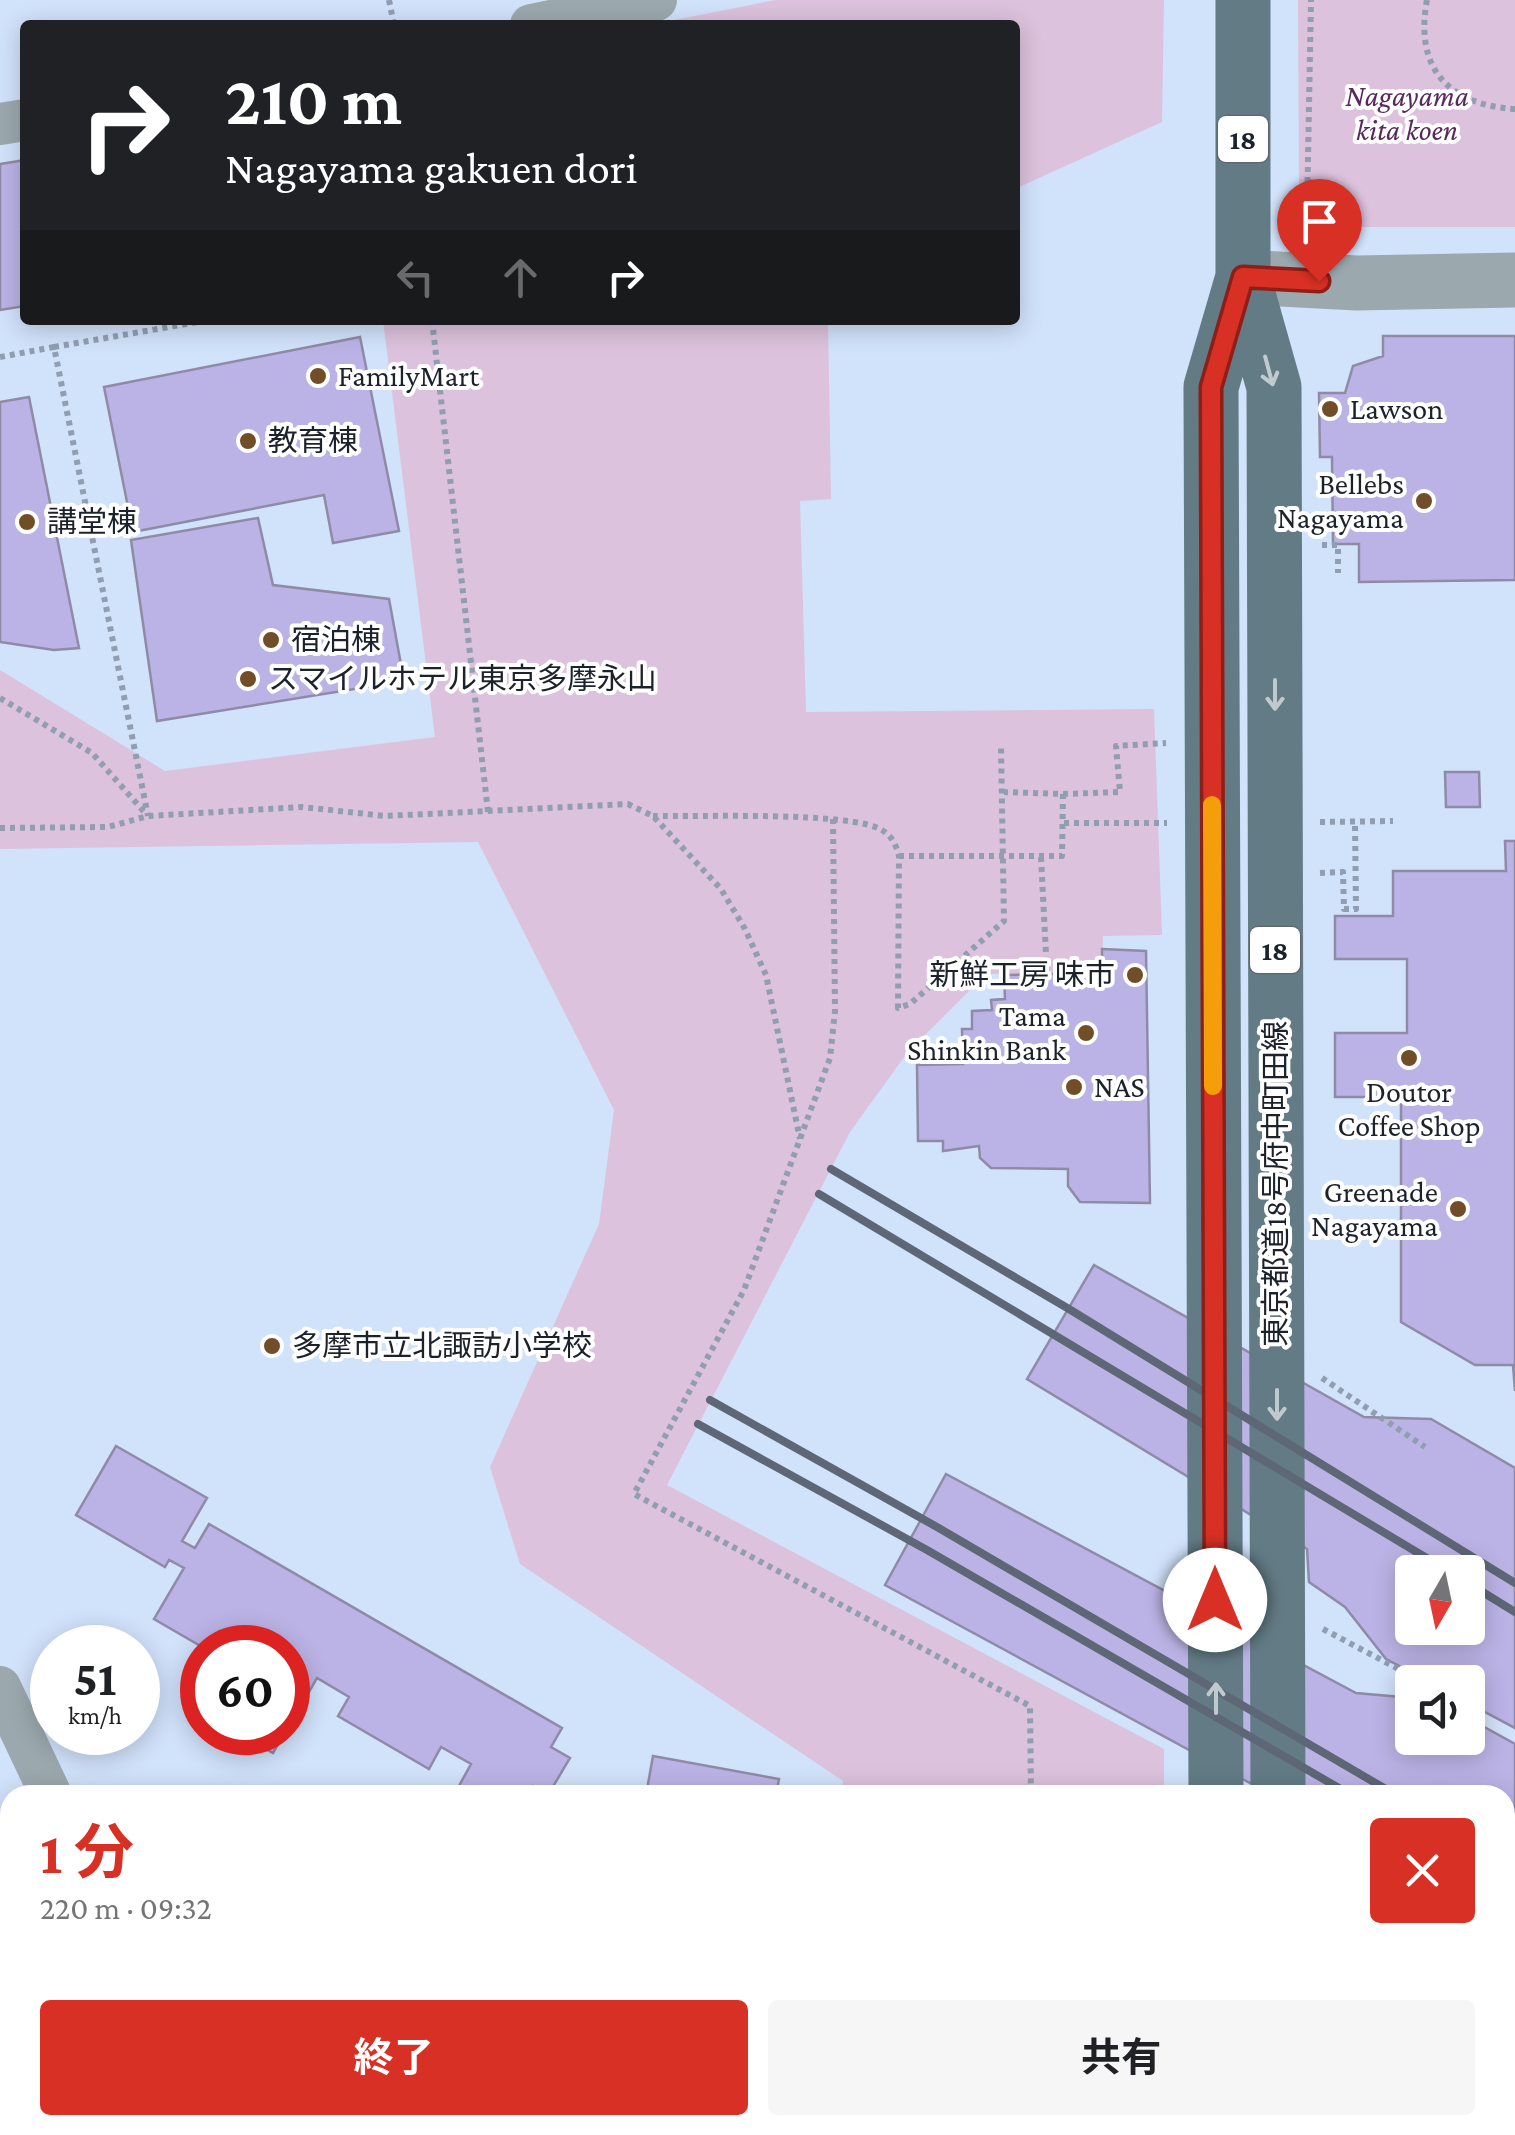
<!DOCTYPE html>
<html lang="ja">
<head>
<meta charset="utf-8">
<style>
	:root { --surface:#fff; --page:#f6f6f6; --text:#202124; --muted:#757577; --accent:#d93025 }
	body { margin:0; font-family:"Crimson Pro","Noto Sans JP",serif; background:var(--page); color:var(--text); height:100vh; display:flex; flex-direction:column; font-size:38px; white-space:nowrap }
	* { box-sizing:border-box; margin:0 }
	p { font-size:32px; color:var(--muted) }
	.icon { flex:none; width:55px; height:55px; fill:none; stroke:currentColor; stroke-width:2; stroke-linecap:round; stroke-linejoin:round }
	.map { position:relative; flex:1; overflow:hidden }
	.details { position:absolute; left:0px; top:1785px; width:1515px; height:350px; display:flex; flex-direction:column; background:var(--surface); border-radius:30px 30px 0 0; box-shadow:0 5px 25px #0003 }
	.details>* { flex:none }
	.hud { position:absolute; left:20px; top:20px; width:1000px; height:305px; border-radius:10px; box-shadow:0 5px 25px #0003; background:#202124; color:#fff; overflow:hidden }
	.needle { width:65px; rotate:189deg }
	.buttons { position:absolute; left:1395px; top:1555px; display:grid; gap:20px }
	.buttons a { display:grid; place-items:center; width:90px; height:90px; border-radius:10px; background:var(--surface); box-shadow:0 5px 25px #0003; font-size:50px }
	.speed { position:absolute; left:30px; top:1625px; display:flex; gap:20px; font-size:50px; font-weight:700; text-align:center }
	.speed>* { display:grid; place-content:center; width:130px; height:130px; border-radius:50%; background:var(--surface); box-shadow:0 5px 25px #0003; line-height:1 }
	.speed small { font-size:25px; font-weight:400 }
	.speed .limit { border:15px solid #d22; background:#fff; color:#111 }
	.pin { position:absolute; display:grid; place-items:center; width:85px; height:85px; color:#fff; margin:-102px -42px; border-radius:50% 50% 50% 0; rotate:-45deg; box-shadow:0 0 10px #0007 }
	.pin .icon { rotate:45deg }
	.me { position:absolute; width:110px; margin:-55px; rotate:0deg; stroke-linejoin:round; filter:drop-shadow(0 0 8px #0008) }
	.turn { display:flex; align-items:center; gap:35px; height:210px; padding:0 40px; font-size:45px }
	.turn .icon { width:130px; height:130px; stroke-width:2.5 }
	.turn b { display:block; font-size:70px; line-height:85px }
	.lanes { display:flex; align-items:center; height:95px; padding:0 40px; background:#0003; justify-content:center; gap:50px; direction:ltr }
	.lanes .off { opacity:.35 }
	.round { display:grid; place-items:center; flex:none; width:105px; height:105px; border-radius:10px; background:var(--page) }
	.headline { display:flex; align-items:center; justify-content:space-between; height:170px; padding:0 40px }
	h1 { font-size:60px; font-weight:700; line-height:75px; color:var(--accent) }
	.action { display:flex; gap:20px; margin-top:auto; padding:20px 40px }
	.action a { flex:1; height:115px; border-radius:10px; background:var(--accent); color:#fff; font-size:40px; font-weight:700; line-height:115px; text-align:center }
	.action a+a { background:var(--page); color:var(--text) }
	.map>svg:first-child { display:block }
	.green { fill:#dcc2dc }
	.building { fill:#bbb3e5; stroke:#8f8ba6; stroke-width:2.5; fill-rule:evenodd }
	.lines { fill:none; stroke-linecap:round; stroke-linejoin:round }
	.path { stroke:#919eb1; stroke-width:6; stroke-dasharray:5 5; stroke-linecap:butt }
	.minor { stroke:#9ba9af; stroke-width:42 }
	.tertiary { stroke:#9ba9af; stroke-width:55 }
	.primary { stroke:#627b85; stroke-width:55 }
	.rail { stroke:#5d6776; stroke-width:8 }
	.oneway { stroke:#c0cace }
	.route-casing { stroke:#8d1f18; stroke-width:25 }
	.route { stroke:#d93025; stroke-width:18 }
	.slow { stroke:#f59e0b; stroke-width:18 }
	.poi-dot { fill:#714e28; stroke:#fff; stroke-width:4 }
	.labels { text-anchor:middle; stroke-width:8; stroke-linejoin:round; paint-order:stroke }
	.shield { fill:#fff; stroke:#60646b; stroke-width:2.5 }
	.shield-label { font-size:28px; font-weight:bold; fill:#1c222b }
	.park-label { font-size:30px; font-style:italic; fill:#58295b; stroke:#fff }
	.poi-label { font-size:30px; fill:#1c222b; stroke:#fff; text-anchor:start }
	.street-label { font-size:30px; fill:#1c222b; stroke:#fff }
</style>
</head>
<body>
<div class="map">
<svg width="1515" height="2135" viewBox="0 0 1515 2135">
	<rect width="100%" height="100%" fill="#d1e2fb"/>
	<path class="green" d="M775,0H1164L1162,122L1015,189V25H649Z
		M1298,0H1515V227H1337L1299,185Z
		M383,320H828L831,499L800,501L806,712L1154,709L1162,935L1103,936L1102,973L986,974L907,1053L850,1132L667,1485L1164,1749V1795H842L843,1781L520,1564L490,1467L599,1224L614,1110L478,842L0,849V670L165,771L435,737Z
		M648,2125H1166V2135H648Z"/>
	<path class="building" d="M25,160V306L0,310V164Z
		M1383,336H1515V580L1359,582V544H1333L1332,457H1320L1319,393H1345L1353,366L1383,356Z
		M360,337L399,531L333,543L324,495L133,532L104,387Z
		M29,397L79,648L54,650L0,642V402Z
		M258,518L273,585L389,599L404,681L157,721L131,540Z
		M1445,772H1479L1480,807H1446Z
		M1505,841H1515V1391L1513,1365H1475L1401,1322V1097H1335V1033H1407V959H1335V916H1393V871H1506Z
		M1102,949L1146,951L1150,1203L1080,1202L1068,1186V1169L991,1168L980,1158L979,1146L943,1151V1141H918L917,1065L963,1064L962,1029H972V1011L992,1010L991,1000L1005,999L1004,975L1102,973Z
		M1094,1265L1364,1417L1431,1419L1515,1468V1728L1468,1703V1682H1430L1386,1659L1345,1607L1309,1582L1307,1549L1027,1379ZM1412,1572H1468V1628H1412Z
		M116,1446L207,1498L182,1541L195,1548L209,1524L562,1728L551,1747L570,1758L548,1795L533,1786L528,1795H454L471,1764L441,1747L429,1769L338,1716L349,1697L317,1678L288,1729V1648H255L257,1643L243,1635L236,1648H204L154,1619L184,1568L169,1560L165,1567L76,1515Z
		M946,1474L1356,1693L1412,1698V1738H1468V1718L1515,1744V1956L1505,1951V1795H1272L885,1585Z
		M236,1732H285L273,1753Z
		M653,1756L779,1779L776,1795H646Z
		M1505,1951L1515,1956V2004L1505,1998Z
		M1505,2004L1515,2009V2135H1463V2125H1505Z
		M1333,2125H1463V2135L1333,2134Z"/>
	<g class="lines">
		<path class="path" d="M389,0L394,25
			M1427,0C1414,69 1449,105 1515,109
			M1307,212L1311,0
			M432,320L488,812
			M54,347L209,320
			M0,357L54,347L148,816
			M1322,545H1338V573
			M0,698L92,753L147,815
			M1063,794L1120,792L1116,746L1166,743
			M653,816C698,817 850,811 882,830C892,836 896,845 899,856L898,1008L910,1004L1004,921L1001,746
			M833,819L835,1011L830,1058L744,1290L634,1494L1030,1706L1031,1795
			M1320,822L1393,821
			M1064,823H1167
			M0,828L108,827L148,816L302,807L385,816L628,804L653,816L721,889L745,929L766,975L800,1139
			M899,856H1062L1063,794L1004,792
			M1041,857L1047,974
			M1320,873L1343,872L1344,909H1356L1355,822
			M1322,1378L1425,1447
			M1323,1629L1423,1682
			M617,2125V2135
			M1011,2125H1109
			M1011,2135L1012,2125"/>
		<path class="minor" d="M531,25L656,0
			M0,124L25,120
			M0,1687L51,1795
			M0,2120L4,2135
			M147,2125L149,2135"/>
		<path class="tertiary" d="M1243,277L1357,283L1515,280"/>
		<path class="primary" d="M1243,0V277L1274,387L1278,1795
			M1216,1795L1211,387L1243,277
			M1217,2125V2135
			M1280,2125V2135"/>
		<path class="rail" d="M831,1169L1069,1309L1515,1583
			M819,1194L1450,1572
			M710,1400L937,1527L1396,1795
			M698,1424L927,1550L1351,1795
			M1468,1583L1515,1612
			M1505,1856L1515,1862
			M1505,1877L1515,1883"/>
	</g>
	<defs><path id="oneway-shaft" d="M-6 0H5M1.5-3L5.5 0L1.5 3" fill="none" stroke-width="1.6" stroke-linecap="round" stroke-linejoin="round" transform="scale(2.5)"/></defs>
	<g class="oneway">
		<use href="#oneway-shaft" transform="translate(1269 371) rotate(75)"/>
		<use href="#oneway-shaft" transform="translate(1275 695) rotate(90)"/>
		<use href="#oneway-shaft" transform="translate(1277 1405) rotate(90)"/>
		<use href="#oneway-shaft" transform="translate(1216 1698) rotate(-90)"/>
	</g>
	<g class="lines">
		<defs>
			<path id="route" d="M1215,1600L1211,387L1243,277L1319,281"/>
		</defs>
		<use href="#route" class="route-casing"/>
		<use href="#route" class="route"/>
		<path class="slow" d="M1212,805L1213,1086"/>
	</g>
	<g class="poi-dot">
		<circle cx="318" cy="376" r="10"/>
		<circle cx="1330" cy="409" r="10"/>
		<circle cx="248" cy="441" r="10"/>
		<circle cx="1424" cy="501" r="10"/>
		<circle cx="27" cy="522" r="10"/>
		<circle cx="271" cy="640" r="10"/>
		<circle cx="248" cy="679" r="10"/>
		<circle cx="1135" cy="975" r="10"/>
		<circle cx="1086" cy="1033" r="10"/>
		<circle cx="1409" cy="1058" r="10"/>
		<circle cx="1074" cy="1087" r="10"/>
		<circle cx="1458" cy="1209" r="10"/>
		<circle cx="272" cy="1346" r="10"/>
	</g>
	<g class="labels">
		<g class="shield">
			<rect x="1218" y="116" width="50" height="46" rx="8"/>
			<rect x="1250" y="927" width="50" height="46" rx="8"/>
		</g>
		<g class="shield-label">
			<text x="1243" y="149">18</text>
			<text x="1275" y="960">18</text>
		</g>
		<g class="park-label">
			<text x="1407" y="106">Nagayama<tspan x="1407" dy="34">kita koen</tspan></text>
		</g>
		<g class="poi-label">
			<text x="338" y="386">FamilyMart</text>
			<text x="1350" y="419">Lawson</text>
			<text x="268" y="451">教育棟</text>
			<text x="1404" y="494" text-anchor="end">Bellebs<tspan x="1404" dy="34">Nagayama</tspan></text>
			<text x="47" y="532">講堂棟</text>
			<text x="291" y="650">宿泊棟</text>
			<text x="268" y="689">スマイルホテル東京多摩永山</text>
			<text x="1115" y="985" text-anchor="end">新鮮工房 味市</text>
			<text x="1066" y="1026" text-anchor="end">Tama<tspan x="1066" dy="34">Shinkin Bank</tspan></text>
			<text x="1094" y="1097">NAS</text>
			<text x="1409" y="1102" text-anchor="middle">Doutor<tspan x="1409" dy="34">Coffee Shop</tspan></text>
			<text x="1438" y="1202" text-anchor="end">Greenade<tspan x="1438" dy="34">Nagayama</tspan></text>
			<text x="292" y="1356">多摩市立北諏訪小学校</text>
		</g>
		<g class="street-label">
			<text transform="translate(1276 1184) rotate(-90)" y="10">東京都道18号府中町田線</text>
		</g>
	</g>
</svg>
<div class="buttons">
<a><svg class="needle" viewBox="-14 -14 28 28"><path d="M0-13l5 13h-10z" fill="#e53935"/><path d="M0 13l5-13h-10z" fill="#757577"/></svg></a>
<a><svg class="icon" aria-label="sound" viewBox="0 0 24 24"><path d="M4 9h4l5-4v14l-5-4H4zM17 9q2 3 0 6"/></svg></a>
</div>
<div class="speed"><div>51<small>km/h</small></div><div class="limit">60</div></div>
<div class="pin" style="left:1319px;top:281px;background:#d93025"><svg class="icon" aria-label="arrive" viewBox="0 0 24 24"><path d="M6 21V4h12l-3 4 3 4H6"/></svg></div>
<svg class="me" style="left:1215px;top:1600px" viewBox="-20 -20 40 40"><circle r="19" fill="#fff"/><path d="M0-13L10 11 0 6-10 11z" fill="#d93025"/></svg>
<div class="hud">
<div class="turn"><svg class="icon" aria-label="right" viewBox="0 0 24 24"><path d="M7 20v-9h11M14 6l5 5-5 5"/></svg><div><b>210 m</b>Nagayama gakuen dori</div></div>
<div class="lanes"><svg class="icon off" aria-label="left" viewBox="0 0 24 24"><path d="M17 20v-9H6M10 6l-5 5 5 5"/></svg><svg class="icon off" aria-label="ahead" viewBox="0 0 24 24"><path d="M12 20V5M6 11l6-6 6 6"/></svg><svg class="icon" aria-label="right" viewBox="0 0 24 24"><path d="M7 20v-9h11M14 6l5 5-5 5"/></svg></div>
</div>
<section class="details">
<div class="headline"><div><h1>1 分</h1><p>220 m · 09:32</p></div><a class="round" style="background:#d93025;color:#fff"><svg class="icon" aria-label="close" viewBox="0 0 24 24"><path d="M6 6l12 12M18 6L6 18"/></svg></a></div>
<div class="action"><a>終了</a><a>共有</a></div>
</section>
</div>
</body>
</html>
